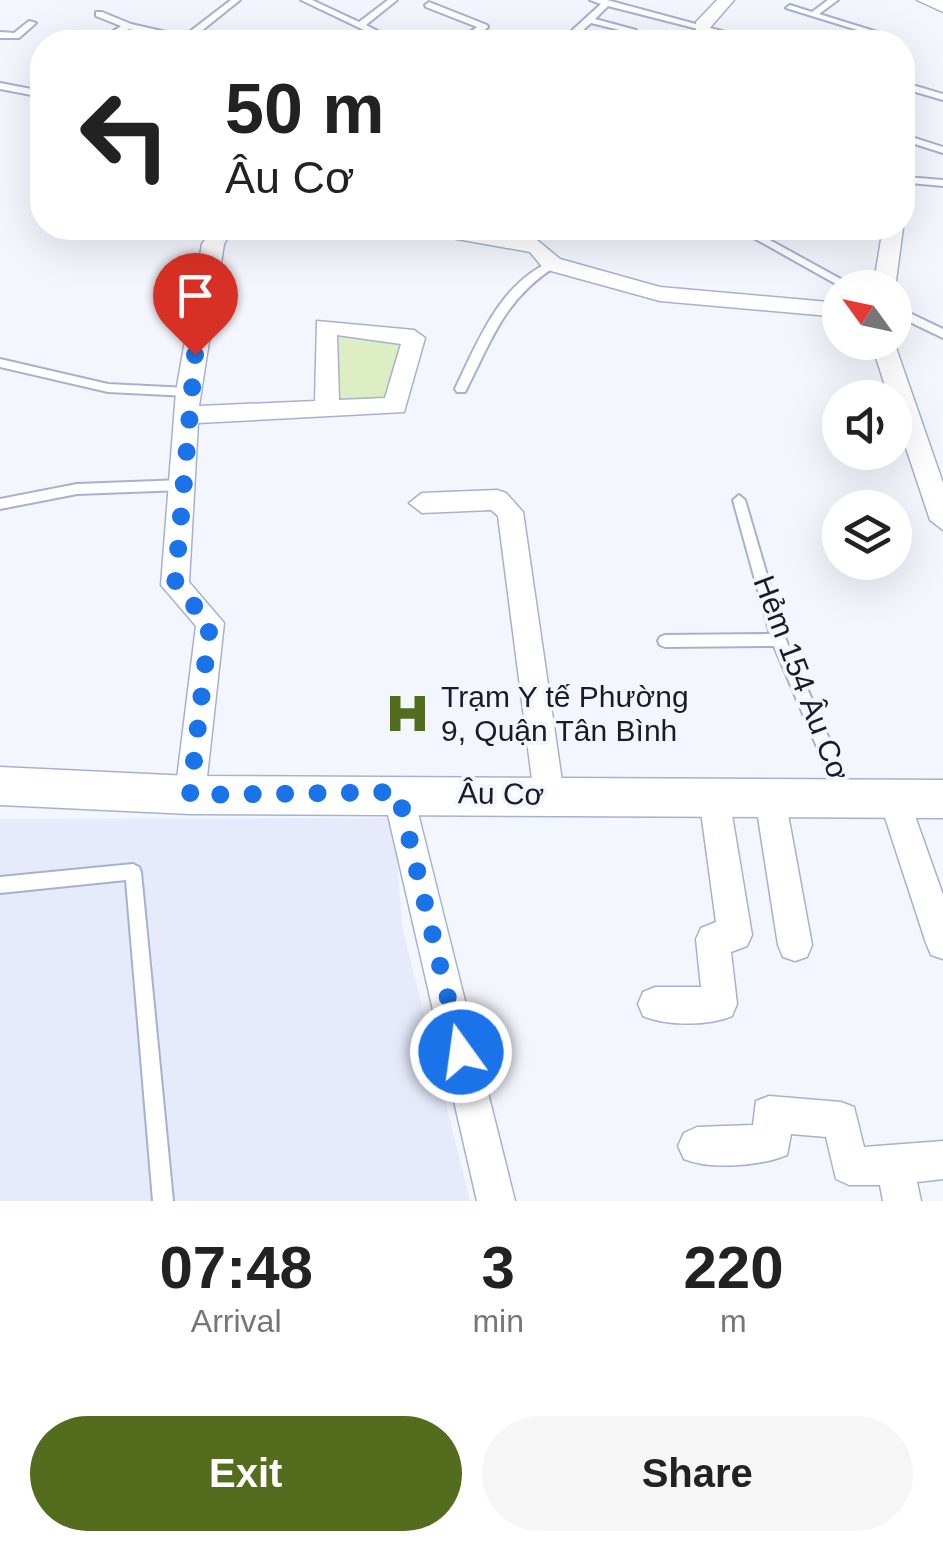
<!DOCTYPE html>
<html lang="en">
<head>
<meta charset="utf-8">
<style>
	:root { --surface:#fff; --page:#f6f6f6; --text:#222; --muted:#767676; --accent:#536c1e }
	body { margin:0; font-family:Helvetica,sans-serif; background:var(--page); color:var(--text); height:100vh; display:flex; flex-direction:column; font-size:38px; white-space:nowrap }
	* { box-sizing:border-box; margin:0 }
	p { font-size:32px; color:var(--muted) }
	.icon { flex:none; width:55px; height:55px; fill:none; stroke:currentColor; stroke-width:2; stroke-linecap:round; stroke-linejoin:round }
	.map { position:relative; height:1201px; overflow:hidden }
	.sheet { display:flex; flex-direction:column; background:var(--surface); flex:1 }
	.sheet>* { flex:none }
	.guide { position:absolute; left:30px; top:30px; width:885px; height:210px; border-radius:40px; box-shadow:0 10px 40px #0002; background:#fff; color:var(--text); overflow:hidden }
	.needle { width:65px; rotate:303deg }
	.buttons { position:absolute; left:822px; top:270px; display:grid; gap:20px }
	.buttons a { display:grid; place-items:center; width:90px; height:90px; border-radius:50%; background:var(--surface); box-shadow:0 10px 40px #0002; font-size:50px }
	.pin { position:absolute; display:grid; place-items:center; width:85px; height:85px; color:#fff; margin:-102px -42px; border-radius:50% 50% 50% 0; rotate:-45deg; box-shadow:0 0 10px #0007 }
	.pin .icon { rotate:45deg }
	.me { position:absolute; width:110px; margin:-55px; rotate:346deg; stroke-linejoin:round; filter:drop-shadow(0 0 8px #0008) }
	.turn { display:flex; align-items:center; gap:35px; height:210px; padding:0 30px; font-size:45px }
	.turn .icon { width:130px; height:130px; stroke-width:2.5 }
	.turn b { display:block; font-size:70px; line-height:85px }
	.eta { display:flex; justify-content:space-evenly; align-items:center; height:170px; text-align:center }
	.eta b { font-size:60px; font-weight:700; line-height:70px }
	.button { display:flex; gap:20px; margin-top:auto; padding:20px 30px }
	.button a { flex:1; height:115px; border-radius:60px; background:var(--accent); color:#fff; font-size:40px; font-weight:700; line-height:115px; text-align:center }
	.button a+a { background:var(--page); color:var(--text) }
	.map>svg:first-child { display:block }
	.built { fill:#e6eafb }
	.green { fill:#ddeec4 }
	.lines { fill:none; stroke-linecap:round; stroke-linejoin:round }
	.lane-casing { stroke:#a8b0d2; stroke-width:4 }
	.street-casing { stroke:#a8b0d2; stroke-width:3 }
	.secondary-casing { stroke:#a8b0d2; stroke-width:3 }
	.lane { fill:#fff; fill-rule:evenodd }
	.street { fill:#fff; fill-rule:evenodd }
	.secondary { fill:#fff; fill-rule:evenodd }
	.route { stroke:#1a73e8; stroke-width:18; stroke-dasharray:0 32.4 }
	.labels { text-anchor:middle; stroke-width:8; stroke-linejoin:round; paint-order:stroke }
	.street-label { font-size:30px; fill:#191c28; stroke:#f4f6fd }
	.poi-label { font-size:30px; fill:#191c28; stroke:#f4f6fd; text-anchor:start }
</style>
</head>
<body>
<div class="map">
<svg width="943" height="1201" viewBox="0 0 943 1201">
	<rect width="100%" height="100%" fill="#f4f6fd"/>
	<path class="built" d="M394,818L402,926L470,1201H0V819Z"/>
	<path class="green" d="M339,336L404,345L392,398L338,400Z"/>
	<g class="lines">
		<defs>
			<path id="lane" d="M231,0H240L189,41L129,29L106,42H97L121,26L96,16V12H102L131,24L184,36Z
				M301,0H312L359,22L388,0H397L366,25L399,42H389Z
				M590,0H607L762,42H749L608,6L595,19L636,30V34L591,23L572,40H566V36L601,4Z
				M828,0H838L819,14L887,35L880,37L786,8L790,5L812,12Z
				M429,2L487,25L488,27L484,31L503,39L500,42H491L493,40L478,34L465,42H456L477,27L426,7L425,5Z
				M29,21L36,23L19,38H0V32L14,33Z
				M902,82L943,94V100L902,88Z
				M0,83L42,91V97L0,89Z
				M902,134L943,147V153L902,140Z
				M906,177L943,180V186L910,183L906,192L902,193V178Z
				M736,228H748L857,288H843Z
				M552,261L557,264L556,266C503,300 492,340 465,392H457L455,389C478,341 500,283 552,261Z
				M895,306L943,329V338L895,315Z
				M0,359L108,384L188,388L194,392L188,396L108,392L0,367Z
				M183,480L189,485L183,490L77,494L0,509V499L77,484Z
				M739,495L745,500L786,640L853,794L850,799L845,801L840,799L837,794L774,646L665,647L660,645L658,641L660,637L665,635L770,634L733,500Z
				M133,864L139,867L141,872L173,1201H153L126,880L0,893V877Z"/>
			<path id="street" d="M717,0H734L708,30H696V22Z
				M902,227L903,228L895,288H873L883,228Z
				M213,228H233L224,244L199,406L315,401L317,321L414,330L425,338L404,412L198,423L189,582L224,623L205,795L201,805L190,809L179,805L175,795L196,626L161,585L176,392L202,244ZM337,335L401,344L385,398L339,400Z
				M419,228H463L537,240L560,259L660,287L840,303V317L660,301L544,269L530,252L429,234Z
				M871,342H894L943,483V530L930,520L895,415V398H889Z
				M497,490L506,493L523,512L564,795L560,805L549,809L538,805L534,795L498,516L491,510L422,513L409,503L422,493Z
				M398,779L409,783L413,793L515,1201H477L383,793L387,783Z
				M714,783L725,787L729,797L752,935L747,946L731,952L737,1004L732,1016C709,1026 666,1026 643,1016L638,1004L643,992L655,987H701L696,939L701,928L716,922L699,797L703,787Z
				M770,784L781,788L785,798L812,945L807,957L795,961L783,957L778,945L755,798L759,788Z
				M894,785L905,789L909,799L943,895V959L931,955L926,943L879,799L883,789Z
				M769,1096L841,1102L854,1107L864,1147L943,1141V1179L917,1182L921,1201H883L880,1185H849L836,1179L826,1137L791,1134L787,1155C761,1166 710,1170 684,1159L678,1146L684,1133L697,1127L753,1125L756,1101Z"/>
			<path id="secondary" d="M917,0H943V12Z
				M0,767L190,776L943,780V818L190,814L0,805Z"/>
		</defs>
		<use href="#lane" class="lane-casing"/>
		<use href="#street" class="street-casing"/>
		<use href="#secondary" class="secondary-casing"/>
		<use href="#lane" class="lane"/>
		<use href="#street" class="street"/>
		<use href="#secondary" class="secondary"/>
	</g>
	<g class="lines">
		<path class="route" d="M195,355L175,585L210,623L190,795L398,792L461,1052"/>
	</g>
	<defs>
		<symbol id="hospital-bare" viewBox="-9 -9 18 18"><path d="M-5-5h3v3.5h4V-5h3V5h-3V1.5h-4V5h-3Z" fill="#536c1e" stroke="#f4f6fd" stroke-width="2.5" paint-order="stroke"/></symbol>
	</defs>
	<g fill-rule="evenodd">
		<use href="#hospital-bare" x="376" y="682" width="63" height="63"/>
	</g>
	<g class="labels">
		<g class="street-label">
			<text transform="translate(801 678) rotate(69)" y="10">Hẻm 154 Âu Cơ</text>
			<text transform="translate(501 794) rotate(1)" y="10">Âu Cơ</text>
		</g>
		<g class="poi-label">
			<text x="441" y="707">Trạm Y tế Phường<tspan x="441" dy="34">9, Quận Tân Bình</tspan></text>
		</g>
	</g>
</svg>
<div class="buttons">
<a><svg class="needle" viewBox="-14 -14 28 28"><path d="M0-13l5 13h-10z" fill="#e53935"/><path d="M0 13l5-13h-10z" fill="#767676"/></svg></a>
<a><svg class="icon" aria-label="sound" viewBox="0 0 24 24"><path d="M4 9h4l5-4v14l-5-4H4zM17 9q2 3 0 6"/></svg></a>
<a><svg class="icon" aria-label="layers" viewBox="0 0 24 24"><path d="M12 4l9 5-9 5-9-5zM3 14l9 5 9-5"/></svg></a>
</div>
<div class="pin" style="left:195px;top:355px;background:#d93025"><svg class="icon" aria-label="arrive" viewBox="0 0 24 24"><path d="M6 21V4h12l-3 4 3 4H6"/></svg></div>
<svg class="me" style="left:461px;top:1052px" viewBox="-20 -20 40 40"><circle r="17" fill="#1a73e8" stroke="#fff" stroke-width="3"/><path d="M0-11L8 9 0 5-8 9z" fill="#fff"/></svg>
<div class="guide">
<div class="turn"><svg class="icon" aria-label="left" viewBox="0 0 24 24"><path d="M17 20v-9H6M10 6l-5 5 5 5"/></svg><div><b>50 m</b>Âu Cơ</div></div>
</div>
</div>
<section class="sheet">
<div class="eta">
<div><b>07:48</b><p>Arrival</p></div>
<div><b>3</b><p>min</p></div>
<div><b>220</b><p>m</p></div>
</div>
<div class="button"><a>Exit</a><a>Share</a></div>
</section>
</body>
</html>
